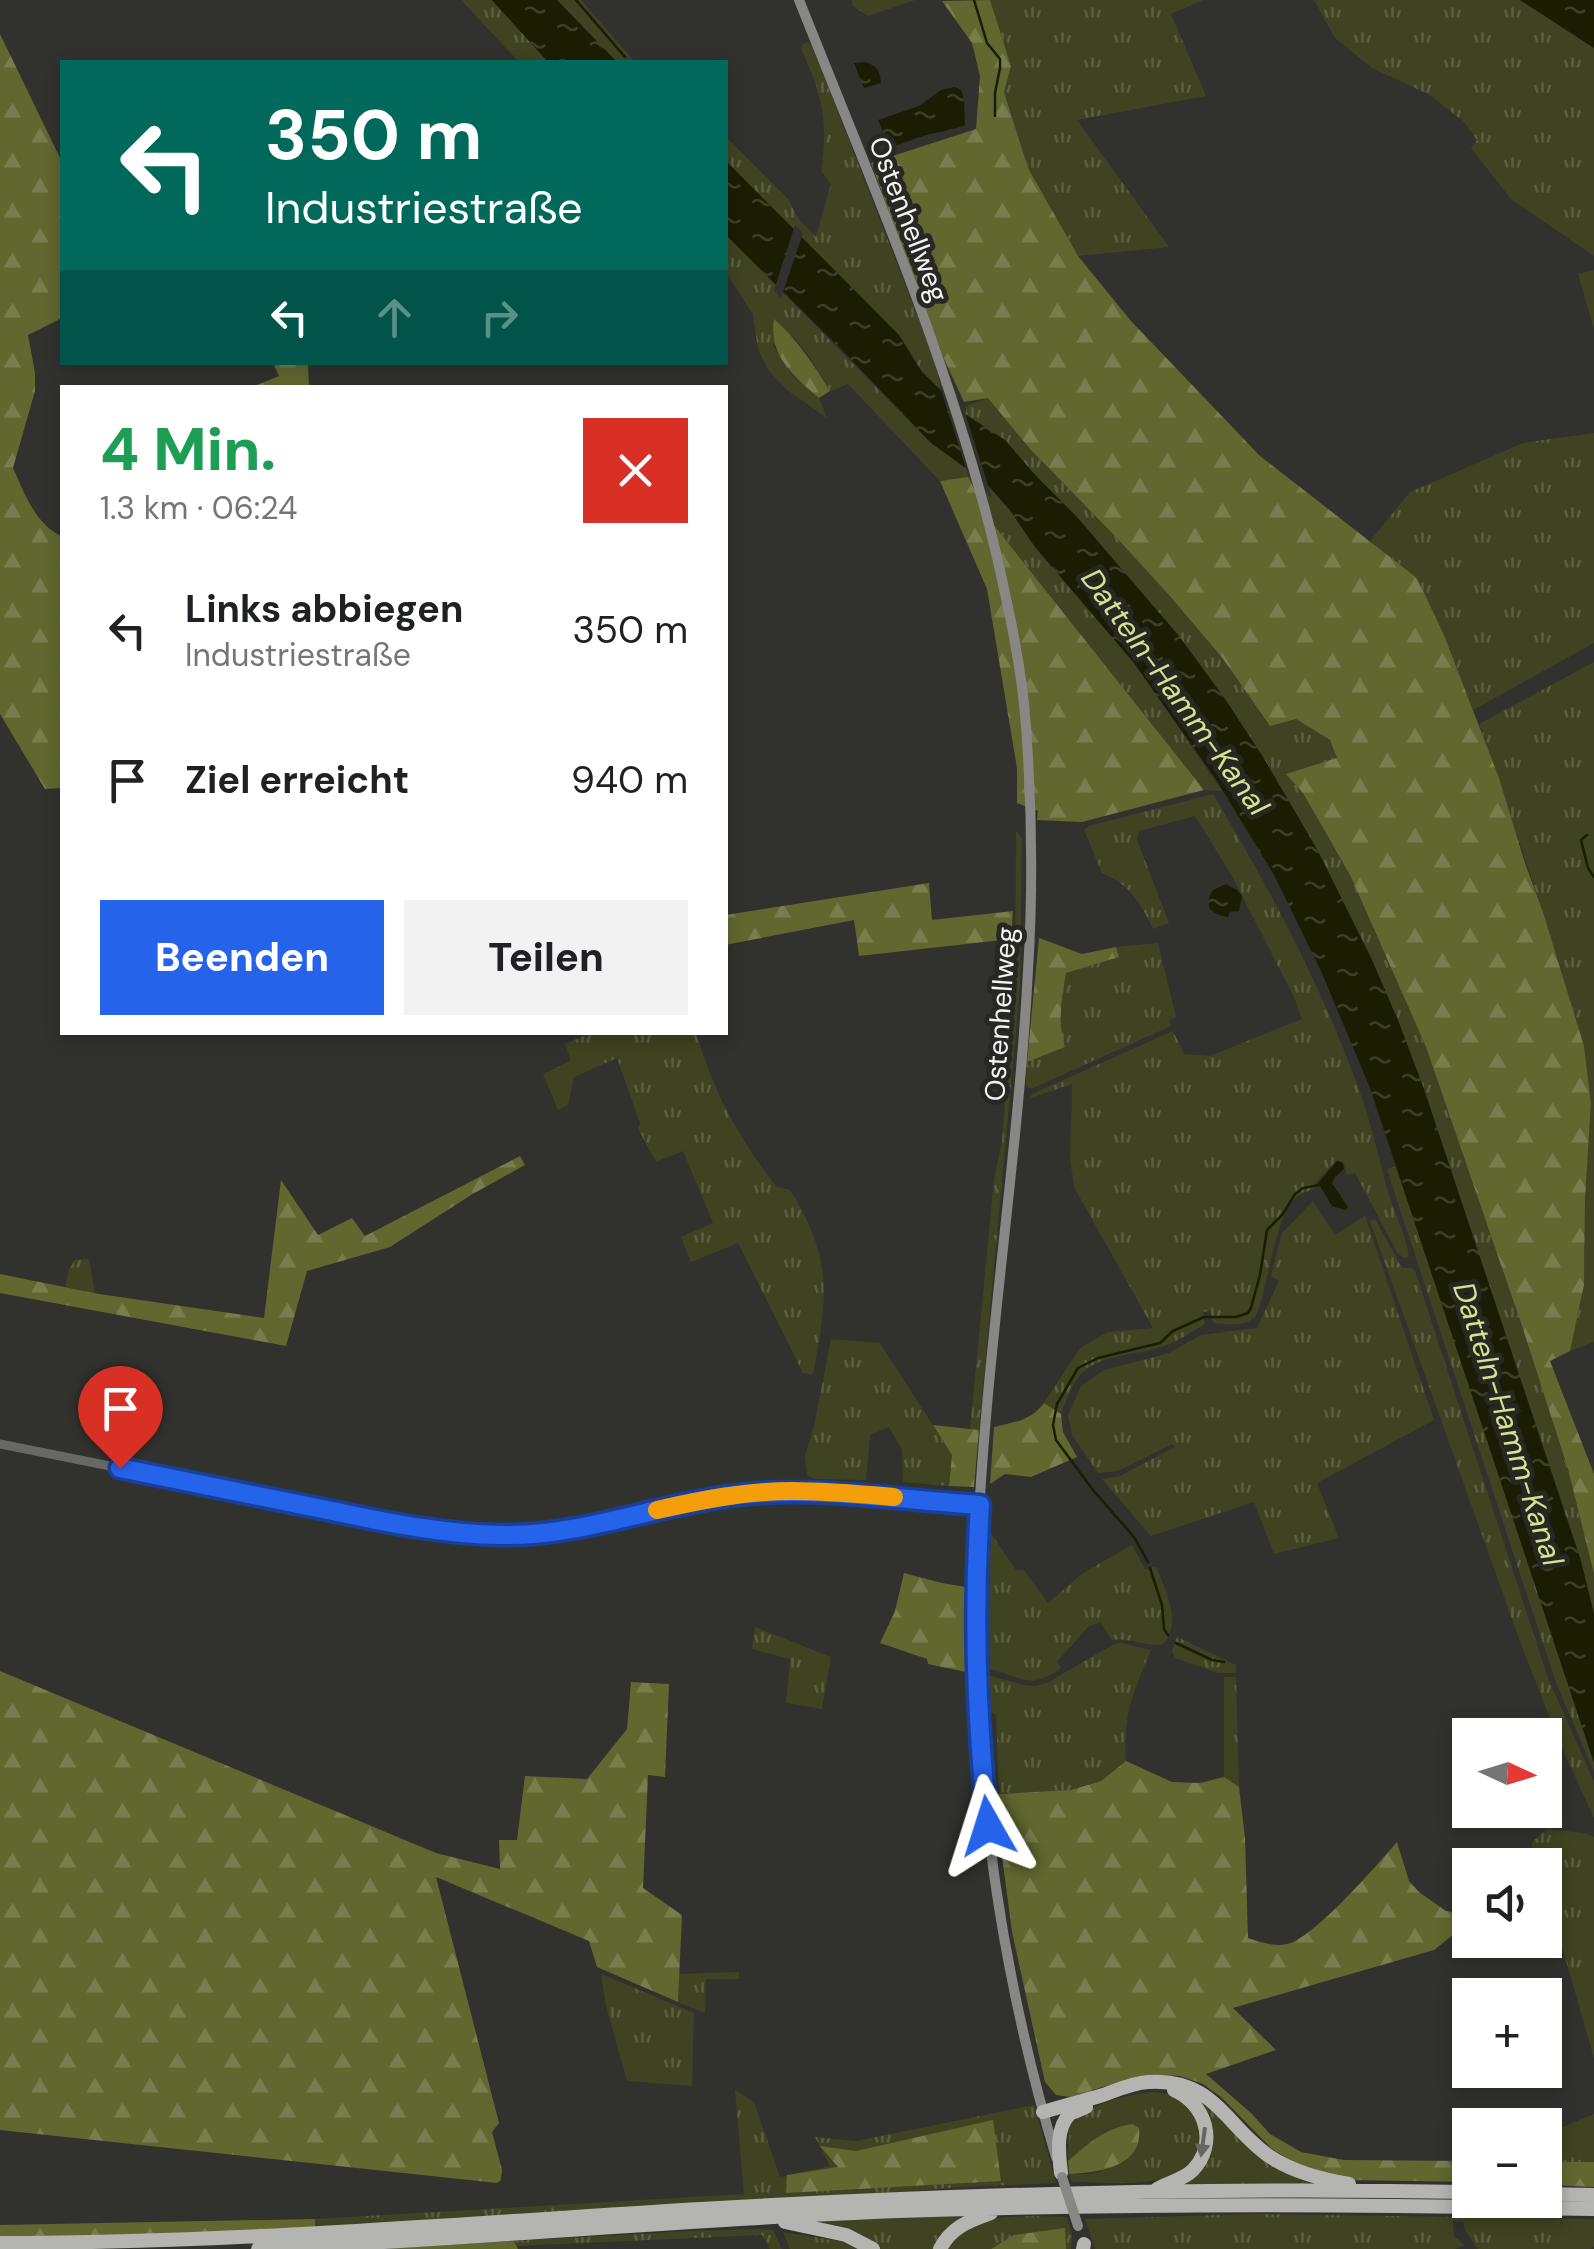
<!DOCTYPE html>
<html lang="de">
<head>
<meta charset="utf-8">
<style>
	:root { --surface:#fff; --page:#f2f2f2; --text:#202124; --muted:#757577; --accent:#2563eb }
	body { margin:0; font-family:"DM Sans",sans-serif; background:var(--page); color:var(--text); height:100vh; display:flex; flex-direction:column; font-size:38px; white-space:nowrap }
	* { box-sizing:border-box; margin:0 }
	p { font-size:32px; color:var(--muted) }
	.icon { flex:none; width:55px; height:55px; fill:none; stroke:currentColor; stroke-width:2; stroke-linecap:round; stroke-linejoin:round }
	.map { position:relative; flex:1; overflow:hidden }
	.sheet { position:absolute; left:60px; top:385px; width:668px; height:650px; display:flex; flex-direction:column; background:var(--surface); border-radius:0px; box-shadow:0 5px 15px #0003 }
	.sheet>* { flex:none }
	.hud { position:absolute; left:60px; top:60px; width:668px; height:305px; border-radius:0px; box-shadow:0 5px 15px #0003; background:#00695c; color:#fff; overflow:hidden }
	.needle { width:65px; rotate:94deg }
	.controls { position:absolute; left:1452px; top:1718px; display:grid; gap:20px }
	.controls a { display:grid; place-items:center; width:110px; height:110px; border-radius:0px; background:var(--surface); box-shadow:0 5px 15px #0003; font-size:50px }
	.pin { position:absolute; display:grid; place-items:center; width:85px; height:85px; color:#fff; margin:-102px -42px; border-radius:50% 50% 50% 0; rotate:-45deg; box-shadow:0 0 10px #0007 }
	.pin .icon { rotate:45deg }
	.me { position:absolute; width:110px; margin:-55px; rotate:354deg; stroke-linejoin:round; filter:drop-shadow(0 0 8px #0008) }
	.turn { display:flex; align-items:center; gap:35px; height:210px; padding:0 40px; font-size:45px }
	.turn .icon { width:130px; height:130px; stroke-width:2.5 }
	.turn b { display:block; font-size:70px; line-height:85px }
	.lanes { display:flex; align-items:center; height:95px; padding:0 40px; background:#0003; justify-content:center; gap:50px; direction:ltr }
	.lanes .off { opacity:.35 }
	.round { display:grid; place-items:center; flex:none; width:105px; height:105px; border-radius:0px; background:var(--page) }
	.headline { display:flex; align-items:center; justify-content:space-between; height:170px; padding:0 40px }
	h1 { font-size:60px; font-weight:800; line-height:75px; color:#1e9e55 }
	.action { display:flex; gap:20px; margin-top:auto; padding:20px 40px }
	.action a { flex:1; height:115px; border-radius:0px; background:var(--accent); color:#fff; font-size:40px; font-weight:800; line-height:115px; text-align:center }
	.action a+a { background:var(--page); color:var(--text) }
	ul { padding:0; list-style:none }
	li { display:flex; align-items:center; gap:30px; height:150px; padding:0 40px }
	li div { flex:1 }
	li b { display:block; font-size:38px }
	li em { font-style:normal }
	.map>svg:first-child { display:block }
	.grass { fill:url(#grass-tufts) }
	.forest { fill:url(#forest-firs) }
	.water { fill:url(#water-ripples) }
	.pier { fill:#31312e }
	.lines { fill:none; stroke-linecap:round; stroke-linejoin:round }
	.stream { stroke:#1b1d02; stroke-width:2.5 }
	.tertiary { stroke:#686967; stroke-width:9 }
	.secondary { stroke:#878885; stroke-width:10 }
	.motorway { stroke:#b4b5b1; stroke-width:14 }
	.secondary-bridge { stroke:#878885; stroke-width:10 }
	.oneway { fill:#666763 }
	.route-casing { stroke:#184099; stroke-width:25 }
	.route { stroke:#2563eb; stroke-width:18 }
	.slow { stroke:#f59e0b; stroke-width:18 }
	.labels { text-anchor:middle; stroke-width:10; stroke-linejoin:round; paint-order:stroke }
	.street-label { font-size:28px; fill:#f3f3f1; stroke:#272724 }
	.water-label { font-size:30px; font-style:italic; fill:#d7e28d; stroke:#272724 }
</style>
</head>
<body>
<div class="map">
<svg width="1594" height="2249" viewBox="0 0 1594 2249">
	<defs>
		<pattern id="grass-tufts" width="24" height="20" patternUnits="userSpaceOnUse" patternTransform="scale(2.5)"><rect width="24" height="20" fill="#3f4321"/><path d="M3 7l-1-3M5 7V3M7 7l1-3M15 17l-1-3M17 17v-4M19 17l1-3" fill="none" stroke="#5b5f42"/></pattern>
		<pattern id="forest-firs" width="22" height="20" patternUnits="userSpaceOnUse" patternTransform="scale(2.5)"><rect width="22" height="20" fill="#61672f"/><path d="M5 1l3.5 6h-7zM16 11l3.5 6h-7z" fill="#787d4e"/></pattern>
		<pattern id="water-ripples" width="26" height="14" patternUnits="userSpaceOnUse" patternTransform="scale(2.5)"><rect width="26" height="14" fill="#1b1d02"/><path d="M2 4q2-2 4 0t4 0M15 11q2-2 4 0t4 0" fill="none" stroke="#3d3e27"/></pattern>
	</defs>
	<rect width="100%" height="100%" fill="#31312e"/>
	<path class="grass" d="M461,0H492L548,62H519Z
		M557,0H581L635,62H617Z
		M852,0H915L868,16L853,6Z
		M990,0H1203L1171,14L1206,96L1077,120L1169,247L1078,256L1028,168L1004,92L1011,66Z
		M1314,0H1520L1594,48V256L1511,199L1471,148L1477,140L1464,122L1430,95L1372,68L1335,38Z
		M808,42L814,50L931,351L940,382L966,413V406L988,398L1030,449L1114,535L1169,595L1223,660L1270,726L1296,719L1330,740L1338,758L1287,774L1303,793L1351,877L1426,1047L1521,1323L1568,1469L1594,1574V1614L1581,1561L1424,1089L1372,960L1318,851L1263,757L1225,699L1179,636L1077,517L1036,476L1005,440L968,416L922,372L899,335L725,160V136L789,200L797,217L816,237L831,184L821,171C829,122 822,93 801,49L803,44Z
		M725,234L931,443L985,482L1010,511L1035,547L1134,663L1222,791L1204,790L993,524L968,477L940,481L848,384L830,391L808,355L793,336L773,345L791,374L819,398L827,418L787,390L769,371L758,349L753,315L725,270Z
		M1594,270V329L1578,274Z
		M1594,433V643L1473,710L1444,635L1417,578L1370,541L1410,492L1523,443Z
		M1594,662V1342L1570,1351L1584,1285L1585,1200L1591,1103L1584,1046L1543,912L1479,724Z
		M1213,794C1268,886 1319,980 1356,1082C1369,1115 1377,1150 1386,1185C1392,1209 1406,1233 1409,1257L1404,1258L1398,1254L1355,1173L1347,1175L1344,1164L1340,1160L1336,1161L1316,1182L1314,1189C1309,1191 1304,1192 1299,1195C1277,1210 1270,1271 1262,1298C1259,1306 1259,1314 1252,1319C1241,1327 1226,1324 1213,1323L1210,1311L1203,1312L1205,1324C1192,1332 1178,1341 1164,1346C1140,1355 1110,1353 1088,1368C1074,1377 1067,1399 1061,1414L1044,1403L1080,1348L1108,1332L1153,1328L1075,1189L1070,1161L1072,1084L1028,1099L1032,1094L1173,1031L1184,1054L1210,1056L1302,1019L1294,997L1232,876L1195,816L1139,831L1137,840L1169,923L1153,929C1140,902 1130,885 1102,873L1084,830L1089,826Z
		M1016,831L1022,838L1020,987L979,1430L970,1429L994,1180L1002,1141L1015,966Z
		M1158,943L1176,1017L1169,1020L1171,1026L1033,1088H1028L1026,1084L1027,1062L1064,1047C1057,1022 1062,998 1066,973L1119,957L1116,947Z
		M592,1032L696,1033C713,1090 739,1140 777,1187L790,1190C834,1260 827,1298 813,1375L803,1373L738,1243L691,1262L681,1237L713,1223L683,1151L656,1162L638,1129L640,1123L617,1058L574,1077L568,1105L558,1110L543,1074L571,1061L565,1044Z
		M1396,1166L1594,1763V1772L1555,1680L1393,1188L1387,1169Z
		M1313,1201L1335,1235L1365,1216L1434,1420L1317,1483L1339,1538L1274,1554L1254,1502L1151,1536L1102,1479L1120,1476L1175,1447L1172,1444L1118,1471L1098,1473L1072,1435L1068,1415L1081,1386L1104,1370L1169,1353L1201,1335L1257,1328L1279,1281L1271,1276L1282,1233Z
		M1375,1219L1402,1268H1412L1415,1271L1548,1678L1594,1782V1818L1562,1748L1522,1647L1370,1221Z
		M89,1259L95,1293L65,1287L69,1269L75,1260Z
		M831,1339L880,1343L952,1455L949,1486L903,1482L902,1450L889,1427L870,1435L866,1480L814,1479L807,1475L805,1455L814,1426Z
		M990,1532L1016,1570H1024L1048,1603L1083,1573L1132,1545L1145,1569L1156,1567C1166,1590 1183,1625 1162,1645C1144,1646 1129,1637 1112,1640L1100,1622L1088,1627L1057,1662L1061,1668C1027,1692 1021,1675 986,1668L987,1533Z
		M755,1627L831,1657L822,1709L786,1703L790,1659L752,1649Z
		M1177,1637L1236,1665V1673H1218L1175,1658L1172,1651Z
		M1121,1643L1151,1650C1133,1693 1123,1714 1126,1761L1101,1781L1071,1790L999,1794L996,1714L988,1711L987,1675L1023,1685L1035,1686L1047,1683L1114,1644Z
		M1224,1677H1236L1239,1787L1224,1777Z
		M1547,1829L1585,1833L1594,1837V2058L1559,1936L1545,1935V1865H1529L1532,1842Z
		M739,1972V1979H706L705,2013L678,2002L679,1974Z
		M601,1974L694,2013L692,2086L627,2081L606,2006Z
		M735,2090L754,2102L780,2177L830,2166L815,2137L856,2141L1034,2105L1056,2183L961,2187L781,2201L315,2230V2219L744,2194Z
		M1152,2092C1165,2093 1180,2095 1188,2105C1206,2125 1204,2159 1180,2172C1152,2188 1103,2182 1072,2182L1069,2174C1077,2174 1088,2175 1095,2173C1114,2168 1134,2155 1140,2137L1133,2124C1106,2126 1089,2144 1068,2161L1069,2136L1067,2129C1085,2105 1123,2095 1152,2092Z
		M1200,2096L1249,2143L1336,2184L1173,2185L1202,2163Z
		M1594,2114V2162H1545V2134Z
		M1252,2214L1594,2219V2246L1590,2249H1478L1465,2230L1463,2222L1453,2221L1454,2236L1465,2245L1455,2249H1095L1085,2219Z
		M974,2215L938,2249H877L807,2222Z
		M1067,2217L1072,2235L1071,2249H946C969,2209 1028,2217 1067,2217Z
		M761,2229L773,2230L782,2249H770L762,2235L517,2246L514,2241L689,2231Z
		M783,2232L850,2243L859,2249H790Z"/>
	<path class="forest" d="M990,0L1011,66L1004,92L1028,168L1078,256L1131,321L1260,456L1417,578L1444,635L1499,778L1525,863L1543,912L1584,1046L1591,1103L1585,1200L1584,1285L1570,1351L1550,1361L1594,1474V1574L1568,1469L1521,1323L1426,1047L1351,877L1303,793L1286,774L1337,758L1330,740L1296,719L1270,726L1223,659L1169,595L1114,535L1030,449L988,398L964,402L944,359L871,163L976,129L980,76L972,43L942,1Z
		M0,34L62,162V318L28,335L35,373V391L13,468C24,492 36,526 62,536V788L45,789L0,714Z
		M774,319C798,340 813,364 830,391L819,398C794,377 768,355 774,319Z
		M273,363H308L309,387H252L279,376Z
		M968,477L993,524L1204,790L1082,822L1037,820L1038,811L1017,803V768L987,589L940,481Z
		M929,883L932,920L1013,911L1011,939L859,956L854,920L725,945V915Z
		M1039,938L1082,954L1116,947L1119,957L1066,973C1062,998 1057,1022 1065,1047L1027,1062Z
		M520,1156L525,1165L471,1195L390,1247L307,1271L286,1346L0,1293V1274L99,1294L264,1318L281,1180L318,1235L352,1218L365,1236Z
		M1044,1403L1061,1414L1063,1432L1077,1457L1031,1477L1005,1474L990,1484L994,1427C1014,1422 1031,1421 1044,1403Z
		M933,1425L979,1430L974,1487L949,1486L952,1455Z
		M904,1573L942,1583L966,1587V1672L928,1664L927,1659L880,1643L895,1611Z
		M0,1671L436,1853L500,1869L499,1840H517L525,1776L587,1779L627,1729L631,1682L669,1684L665,1777L648,1775L643,1888L682,1915L678,2002L597,1967L589,1941L436,1877L499,2123L492,2132L502,2170L501,2180L497,2183L0,2130Z
		M1126,1761L1172,1782L1200,1783L1224,1777L1239,1787L1245,1838L1248,1938C1260,1942 1274,1947 1287,1944C1312,1940 1378,1864 1397,1842L1409,1881L1419,1892L1446,1911L1470,1914V1932L1453,1935L1434,1950L1233,2008L1276,2050L1206,2074L1251,2113L1270,2134L1301,2152L1344,2160L1470,2161V2182L1349,2180L1295,2163L1272,2149L1221,2097L1203,2084L1180,2076L1162,2075L1128,2079L1071,2097L1056,2095L1045,2082L1012,1932L995,1803L999,1794L1071,1790L1101,1781Z
		M993,2120L1001,2181L786,2193L787,2175L838,2167L820,2146L856,2151Z
		M1133,2124L1139,2128C1144,2167 1097,2173 1069,2174L1068,2161C1088,2144 1106,2127 1133,2124Z
		M1545,2162H1594V2187L1545,2185Z
		M315,2219V2230L91,2239L0,2237V2225Z
		M1065,2228L1066,2249H991L1014,2235Z
		M514,2241L518,2249H377Z"/>
	<path class="water" d="M492,0H557L617,62H548Z
		M1520,0H1594V48Z
		M865,62C878,66 880,71 881,83L864,88L854,63Z
		M955,87L961,90L964,99L965,125C953,130 943,131 931,134C916,137 904,145 889,146L878,120L919,106L941,90Z
		M725,160L899,335L922,372L968,416L1005,440L1036,476L1077,517L1179,636L1225,699L1263,757L1318,851L1372,960L1398,1020L1424,1089L1581,1561L1594,1614V1763L1370,1088L1321,971L1274,875L1217,781L1134,663L1035,547L1010,510L985,482L931,443L841,349L725,234Z
		M1226,884L1237,890L1242,896L1239,911L1230,912L1228,917C1212,915 1202,906 1213,890Z
		M1337,1161L1343,1163L1344,1169L1335,1177L1332,1183L1348,1207L1345,1210L1332,1206L1318,1183Z"/>
	<path class="pier" d="M795,225L803,233L781,298L774,290Z
		M939,383L963,406L992,498L968,475Z"/>
	<g class="lines">
		<path class="stream" d="M576,0L625,57
			M974,0L987,43L1000,59V68L995,93V116
			M1587,835L1581,840L1588,868L1594,877
			M1148,1562L1134,1537L1093,1490L1056,1440L1053,1425L1057,1404L1078,1368L1098,1358L1160,1343L1173,1331L1204,1317H1236L1248,1313L1251,1308L1260,1275L1267,1230L1283,1214L1295,1194L1303,1188L1319,1185
			M1150,1568L1162,1605L1164,1629L1168,1635
			M1176,1643L1212,1660L1224,1662"/>
		<path class="tertiary" d="M0,1444L409,1526C471,1535 531,1538 592,1526C643,1516 691,1500 742,1494C822,1486 900,1500 980,1505"/>
		<path class="secondary" d="M799,0C871,181 950,362 996,553C1009,610 1022,668 1026,727C1032,808 1033,890 1028,971C1018,1158 987,1345 978,1533C968,1744 996,1955 1056,2157"/>
		<path class="motorway" d="M1043,2112C1063,2106 1083,2101 1103,2095C1117,2090 1132,2083 1148,2082C1213,2077 1226,2126 1269,2156C1293,2172 1321,2179 1349,2184
			M1061,2173C1059,2155 1055,2128 1070,2114C1071,2113 1084,2108 1086,2107
			M1157,2189C1169,2182 1183,2180 1193,2170C1218,2143 1206,2104 1174,2090
			M1545,2194L1594,2195
			M785,2222L846,2235L873,2249
			M0,2243C234,2243 467,2223 701,2209C957,2194 1214,2187 1470,2192
			M258,2249C472,2239 685,2219 899,2211C1131,2203 1362,2204 1594,2209
			M940,2249C951,2227 969,2221 991,2213
			M1083,2249L1084,2244"/>
		<path class="secondary-bridge" d="M1062,2177L1078,2226"/>
	</g>
	<defs><path id="oneway-solid" d="M-6-.8H1V-3.2L6.5 0L1 3.2V.8H-6Z" transform="scale(2.5)"/></defs>
	<use class="oneway" href="#oneway-solid" transform="translate(1203 2142) rotate(98)"/>
	<g class="lines">
		<defs>
			<path id="route" d="M120,1468C194,1483 268,1498 342,1513C394,1524 446,1534 500,1535C581,1537 657,1504 738,1495C819,1486 899,1500 980,1505C973,1612 976,1719 988,1826"/>
		</defs>
		<use href="#route" class="route-casing"/>
		<use href="#route" class="route"/>
		<path class="slow" d="M657,1510C701,1500 746,1491 791,1491C825,1491 860,1494 894,1497"/>
	</g>
	<g class="labels">
		<g class="street-label">
			<text transform="translate(909 219) rotate(69)" y="10">Ostenhellweg</text>
			<text transform="translate(1000 1014) rotate(-86)" y="10">Ostenhellweg</text>
		</g>
		<g class="water-label">
			<text transform="translate(1175 692) rotate(54)" y="10">Datteln-Hamm-Kanal</text>
			<text transform="translate(1508 1424) rotate(72)" y="10">Datteln-Hamm-Kanal</text>
		</g>
	</g>
</svg>
<div class="controls">
<a><svg class="needle" viewBox="-14 -14 28 28"><path d="M0-13l5 13h-10z" fill="#e53935"/><path d="M0 13l5-13h-10z" fill="#757577"/></svg></a>
<a><svg class="icon" aria-label="sound" viewBox="0 0 24 24"><path d="M4 9h4l5-4v14l-5-4H4zM17 9q2 3 0 6"/></svg></a>
<a>+</a>
<a>−</a>
</div>
<div class="pin" style="left:120px;top:1468px;background:#d93025"><svg class="icon" aria-label="arrive" viewBox="0 0 24 24"><path d="M6 21V4h12l-3 4 3 4H6"/></svg></div>
<svg class="me" style="left:988px;top:1826px" viewBox="-20 -20 40 40"><path d="M0-17L14 15 0 8-14 15z" fill="#2563eb" stroke="#fff" stroke-width="4"/></svg>
<div class="hud">
<div class="turn"><svg class="icon" aria-label="left" viewBox="0 0 24 24"><path d="M17 20v-9H6M10 6l-5 5 5 5"/></svg><div><b>350 m</b>Industriestraße</div></div>
<div class="lanes"><svg class="icon" aria-label="left" viewBox="0 0 24 24"><path d="M17 20v-9H6M10 6l-5 5 5 5"/></svg><svg class="icon off" aria-label="ahead" viewBox="0 0 24 24"><path d="M12 20V5M6 11l6-6 6 6"/></svg><svg class="icon off" aria-label="right" viewBox="0 0 24 24"><path d="M7 20v-9h11M14 6l5 5-5 5"/></svg></div>
</div>
<section class="sheet">
<div class="headline"><div><h1>4 Min.</h1><p>1.3 km · 06:24</p></div><a class="round" style="background:#d93025;color:#fff"><svg class="icon" aria-label="close" viewBox="0 0 24 24"><path d="M6 6l12 12M18 6L6 18"/></svg></a></div>
<ul>
<li><svg class="icon" aria-label="left" viewBox="0 0 24 24"><path d="M17 20v-9H6M10 6l-5 5 5 5"/></svg><div><b>Links abbiegen</b><p>Industriestraße</p></div><em>350 m</em></li>
<li><svg class="icon" aria-label="arrive" viewBox="0 0 24 24"><path d="M6 21V4h12l-3 4 3 4H6"/></svg><div><b>Ziel erreicht</b></div><em>940 m</em></li>
</ul>
<div class="action"><a>Beenden</a><a>Teilen</a></div>
</section>
</div>
</body>
</html>
